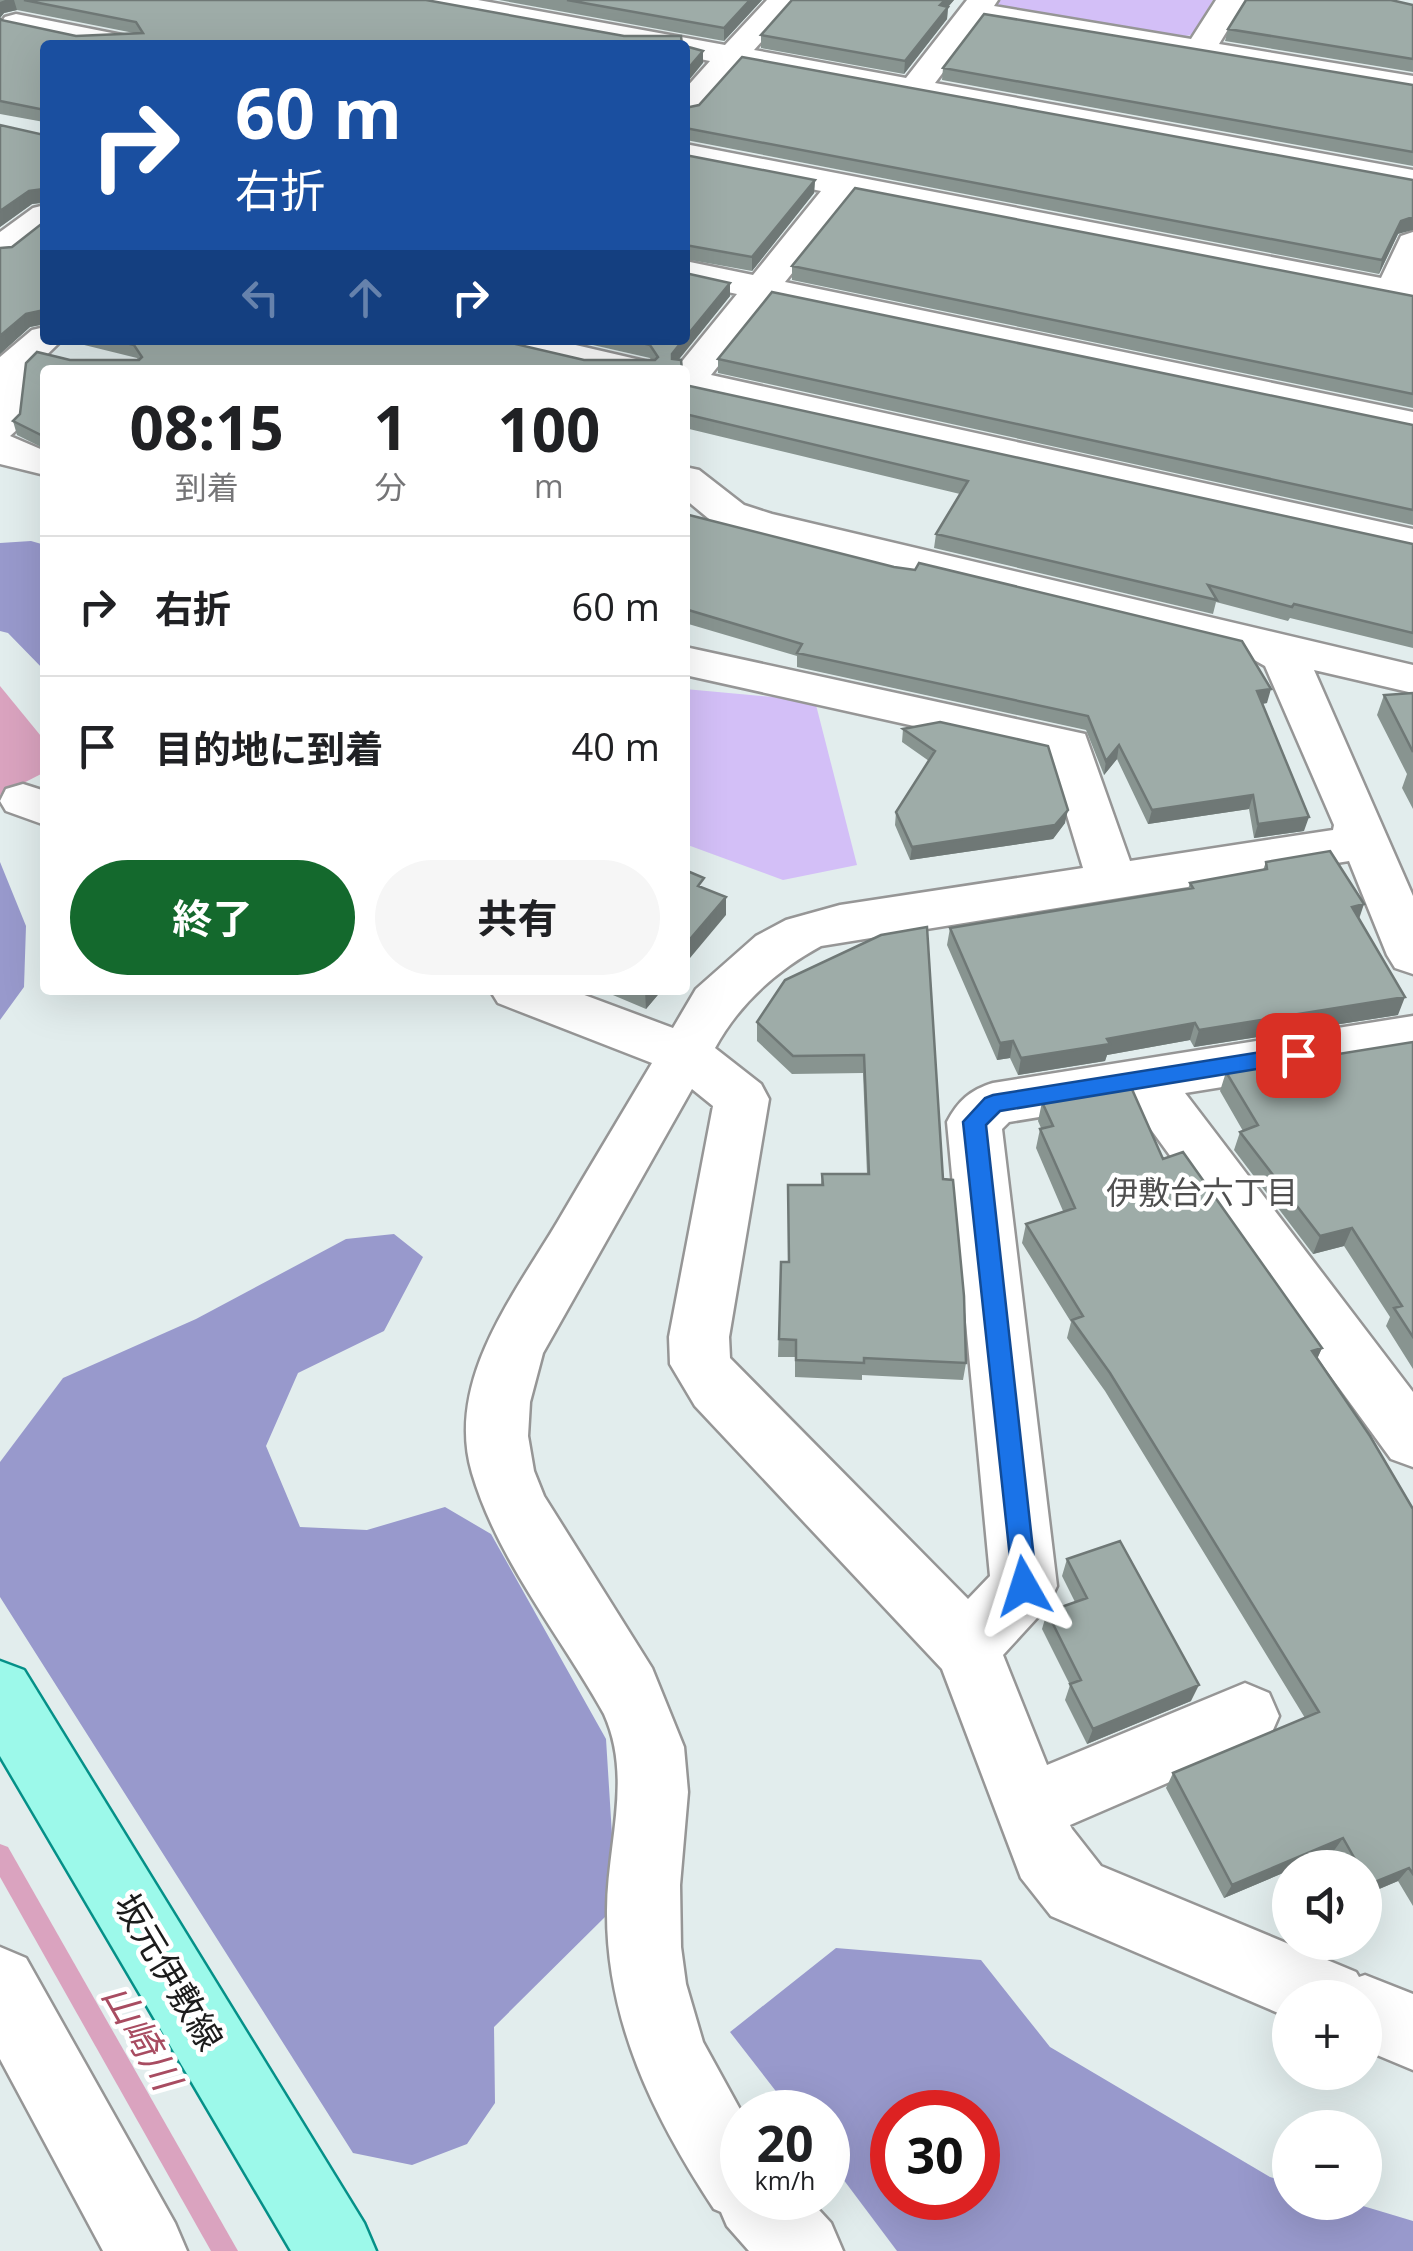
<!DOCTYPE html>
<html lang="ja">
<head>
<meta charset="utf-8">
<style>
	:root { --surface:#fff; --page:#f6f6f6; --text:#202124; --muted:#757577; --line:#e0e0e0; --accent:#14692d }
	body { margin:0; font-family:"Open Sans","Noto Sans JP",sans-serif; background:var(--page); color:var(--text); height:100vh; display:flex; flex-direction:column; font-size:38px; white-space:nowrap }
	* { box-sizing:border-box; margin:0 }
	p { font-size:32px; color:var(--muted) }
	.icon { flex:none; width:55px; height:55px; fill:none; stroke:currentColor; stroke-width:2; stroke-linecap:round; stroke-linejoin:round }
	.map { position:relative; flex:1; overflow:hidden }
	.side { position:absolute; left:40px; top:365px; width:650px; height:630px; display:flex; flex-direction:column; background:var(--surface); border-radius:10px; box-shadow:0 10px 40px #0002 }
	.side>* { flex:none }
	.top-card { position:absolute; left:40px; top:40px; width:650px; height:305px; border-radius:10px; box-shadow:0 10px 40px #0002; background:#1a4fa0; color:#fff; overflow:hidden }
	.buttons { position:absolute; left:1272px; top:1850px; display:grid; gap:20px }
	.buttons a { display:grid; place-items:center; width:110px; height:110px; border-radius:50%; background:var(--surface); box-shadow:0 10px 40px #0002; font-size:50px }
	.speed { position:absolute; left:720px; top:2090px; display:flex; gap:20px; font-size:50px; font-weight:700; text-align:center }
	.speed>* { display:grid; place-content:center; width:130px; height:130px; border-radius:50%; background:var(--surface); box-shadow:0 10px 40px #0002; line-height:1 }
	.speed small { font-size:25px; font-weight:400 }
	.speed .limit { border:15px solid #d22; background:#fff; color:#111 }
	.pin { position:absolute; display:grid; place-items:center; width:85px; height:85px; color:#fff; margin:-42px; border-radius:20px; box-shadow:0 5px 15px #0006 }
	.me { position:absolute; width:110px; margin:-55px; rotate:354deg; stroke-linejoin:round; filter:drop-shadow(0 0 8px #0008) }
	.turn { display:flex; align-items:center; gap:35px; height:210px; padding:0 30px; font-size:45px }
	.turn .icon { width:130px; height:130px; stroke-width:2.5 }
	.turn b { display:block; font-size:70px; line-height:85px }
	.lanes { display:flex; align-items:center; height:95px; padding:0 30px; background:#0003; justify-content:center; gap:50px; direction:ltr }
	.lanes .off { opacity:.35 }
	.eta { display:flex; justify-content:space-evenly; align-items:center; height:170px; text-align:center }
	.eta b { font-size:60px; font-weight:700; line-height:70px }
	.primary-button { display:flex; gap:20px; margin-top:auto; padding:20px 30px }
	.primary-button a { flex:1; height:115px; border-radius:60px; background:var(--accent); color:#fff; font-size:40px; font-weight:700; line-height:115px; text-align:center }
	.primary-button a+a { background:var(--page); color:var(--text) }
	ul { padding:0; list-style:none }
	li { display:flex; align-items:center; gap:30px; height:140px; padding:0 30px; border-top:2px solid var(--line) }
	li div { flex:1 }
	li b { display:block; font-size:38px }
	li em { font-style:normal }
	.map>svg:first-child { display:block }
	.forest { fill:#9899cc; fill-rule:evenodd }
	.park { fill:#d3bff7 }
	.water { fill:#daa3bf }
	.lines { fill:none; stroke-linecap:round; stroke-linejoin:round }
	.stream { fill:#daa3bf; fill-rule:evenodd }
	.minor-casing { stroke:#969696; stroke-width:5 }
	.major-casing { stroke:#059088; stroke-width:5 }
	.minor { fill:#fff; fill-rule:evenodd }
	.major { fill:#9cf9ea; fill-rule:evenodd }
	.wall { fill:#889490; fill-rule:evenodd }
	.shaded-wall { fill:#6f7876 }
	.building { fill:#9eaca8; stroke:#6f7876; stroke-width:2.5 }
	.route { fill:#1a73e8; stroke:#114b97; stroke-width:2.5 }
	.labels { text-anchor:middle; stroke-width:9; stroke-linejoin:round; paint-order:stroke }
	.neighbourhood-label { font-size:32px; fill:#4f4f4f; stroke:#fff }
	.near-street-label { font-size:35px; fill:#1c1c1c; stroke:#fff }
	.near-water-label { font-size:38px; font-style:italic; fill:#a84c61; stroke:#fff }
</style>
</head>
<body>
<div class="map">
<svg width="1413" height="2251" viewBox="0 0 1413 2251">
	<rect width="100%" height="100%" fill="#e2eded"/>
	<path class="forest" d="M31,541L45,545V671L8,633L0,631V543Z
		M0,862L26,926L24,987L0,1020Z
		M394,1234L423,1257L384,1331L298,1373L266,1446L300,1527L367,1530L445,1507L491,1534L606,1739L612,1835L607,1915L494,2027L495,2103L467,2144L412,2165L353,2153L0,1597V1462L63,1378L196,1319L346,1239Z
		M836,1948L981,1960L1050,2047L1270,2177L1290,2183V2202L1353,2203L1413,2221V2251H897L828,2159V2112H792L730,2032ZM892,2112H978V2198H892Z"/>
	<path class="park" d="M999,0H1213L1192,35L1172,38L1002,10L997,3Z
		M685,689L815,701L857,865L783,880L685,844Z"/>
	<path class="water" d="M0,686L45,741V772L0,795Z"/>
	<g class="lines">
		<path class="stream" d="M0,1844L8,1847L238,2251H211L0,1877Z"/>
		<defs>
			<path id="minor" d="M414,0H478L725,45L767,0H798L754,50L906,78L967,0H998L994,6L1191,39L1216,0H1246L1219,44L1413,76V96L981,22L935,83L1413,170V190L740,66L696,115L685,118V89L710,61L685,56V45H625L429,9L418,6Z
				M16,14L127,36L138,38L142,45H80L5,29L1,23L5,17Z
				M685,144L1381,278L1401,236L1413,232V306L853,197L785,282L1413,412V436L770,301L711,375L1413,529V555L685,395V370H675L737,294L685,283V261L753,275L821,191L685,164Z
				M45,205V232L13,257L0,260V232L33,208Z
				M45,327V340H62L26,375L20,427L10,436L45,451V475L0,464V357L32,330Z
				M485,340H554L649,362L655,370H586L491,348Z
				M685,467L699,470L744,505L772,514L1413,665V693L1314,670L1413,896V974L1395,968L1387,955L1349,861L821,946C777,970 739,1004 715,1048L761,1084L769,1099L729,1337L730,1358L968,1599L990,1576L947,1122C958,1101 970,1090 993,1083L1413,1016V1056L1185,1093L1413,1392V1467L1391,1459L1131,1102L1009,1122L1002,1129L1057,1586L1047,1607L1003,1655L1047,1765L1245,1683L1269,1693L1279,1716L1269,1739L1070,1825L1072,1829L1101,1866L1356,1972L1359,1977L1365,1975L1413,1994V2070L1365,2050V1998H1290V2018L1051,1916L1021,1878L942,1669L695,1406L670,1364L669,1337L713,1106L692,1089L543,1353L530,1402L528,1436L534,1471L544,1496L652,1668L684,1747L688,1792L680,1885L681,1947L686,1984L703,2042L742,2113V2198H808L831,2223L843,2251H749L727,2226L721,2212L714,2209C654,2118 606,2021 607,1910C607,1844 633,1778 604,1714C560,1635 498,1561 472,1473C445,1381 514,1295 558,1221C589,1168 621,1115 652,1063L498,1003L490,990H571L673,1028L696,989L756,936L786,920L840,905L1083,868L1049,756L685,675V647L1085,734L1130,861L1333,830L1334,825L1265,666L1240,652L714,523L685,499Z
				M23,784L45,791V825L6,811L0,801L6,789Z
				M0,1947L26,1958L175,2223L187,2251H103L0,2059Z"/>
			<path id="major" d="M0,1661L24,1670L364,2223L376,2251H291L0,1756Z"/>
		</defs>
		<use href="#minor" class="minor-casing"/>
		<use href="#major" class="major-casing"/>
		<use href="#minor" class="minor"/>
		<use href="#major" class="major"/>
	</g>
	<path class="wall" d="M0,0H426L45,45V324L30,327L0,354V248L12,247L44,222V203L32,204L0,227V125L44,135V122L0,114ZM17,10L134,33L76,36L1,20L0,18L4,13Z
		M499,0H762L724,41Z
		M792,0H954L948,7L947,19L904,74L761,48V35Z
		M1413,5V72L1225,41L1228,29Z
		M943,68L1413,85V166L942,80Z
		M685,108L1398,234L1379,274L686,140Z
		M685,155L815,180L814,193L752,271L685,259Z
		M792,266L1413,296V408L792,280Z
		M685,273L730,283V296L678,360H681L682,370H45V449L17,435L13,421L20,414L26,363L37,352L70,360H138L137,358L64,340H498L584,360H651L650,358L571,340H685Z
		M718,359L1413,425V525L718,373Z
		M685,385L1413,544V648L1290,618L1288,621L1216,602L1213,614L934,548L936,534L960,494L685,428Z
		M685,514L1267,703L1262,704L1304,831L1254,838L1249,809L1148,824L1117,759L1104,775L1086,730L797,667V656L685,623Z
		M1413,693V809L1402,788L1407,774L1377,715L1384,695Z
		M903,729L1065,823L1053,839L910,860L895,825L896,812L929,761L902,742Z
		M1266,862L1359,919L1398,1015L1194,1047L1190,1040L1107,1055L1105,1061L1018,1075L1010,1058L997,1060L947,945L950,928L1188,889L1190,883L1263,870Z
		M881,935L943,1179L966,1363L963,1380L862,1375V1380L795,1377V1357H778L781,1262H788V1185H821L822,1174H867L863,1073L792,1074L757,1041V1022Z
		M601,990H662L646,1009Z
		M1413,1042V1369L1386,1326L1390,1317L1344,1246L1313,1254L1234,1150L1240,1132L1243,1131L1220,1091L1226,1072Z
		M1042,1102L1163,1159L1322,1348L1317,1358L1413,1509V1906L1398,1881L1365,1895V1868H1342L1333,1852L1290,1868V1870L1224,1898L1166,1788L1173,1773L1305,1718L1105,1391L1067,1338L1071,1322L1022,1243L1026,1224L1063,1211L1036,1148L1040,1129L1041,1128L1038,1121Z
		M1067,1559L1191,1701L1087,1744L1065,1700L1070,1685L1042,1629L1047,1612L1075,1602L1062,1576Z"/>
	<path class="shaded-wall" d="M5,0H14L17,10L4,13L0,18V2Z
		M750,0H762L724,41V28Z
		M945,0H954L948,7L947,19L904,74L905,61Z
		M703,51V63L685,85V72Z
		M815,180L814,193L752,271V257Z
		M44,189L45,202L32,204L0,227V211L29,191Z
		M1413,217V230L1398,234L1379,274L1382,260L1401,221Z
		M730,283V296L672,368V354L685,340Z
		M44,310L45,324L30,327L0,354V336L26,314Z
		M1271,689L1267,703L1253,705L1257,691Z
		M1119,745L1117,759L1104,775L1106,761Z
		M1253,795L1249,809L1148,824L1152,810Z
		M1068,810L1065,823L1053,839L910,860L912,847Z
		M1309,817L1304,831L1254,838L1258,824Z
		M726,897V915L685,964V945Z
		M1364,904L1358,922L1352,907Z
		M646,990H662L646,1009L645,991Z
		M1405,997L1398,1015L1194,1047L1199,1030Z
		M1195,1023L1190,1040L1107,1055L1105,1061L1018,1075L1021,1058L1107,1039Z
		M1013,1041L1010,1058L997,1060L1000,1043Z
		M1352,1228L1344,1246L1313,1254L1320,1236Z
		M1322,1348L1314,1366L1312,1351Z
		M1199,1685L1191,1701L1087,1744L1093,1729Z
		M1343,1838L1333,1852L1297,1868H1290V1870L1224,1898L1232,1885Z
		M1409,1868L1398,1881L1365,1895V1890L1370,1884Z"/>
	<path class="building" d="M24,0H426L624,36H681L682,45H45V322L44,310L26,314L0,336V248L12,247L44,222V189L29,191L0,211V125L44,135L45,110L0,101V18L1,20L76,36L143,33L136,22Z
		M567,0H750L724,28Z
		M792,0H945L940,5L948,7L905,61L761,35Z
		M1246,0H1391L1413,5V59L1228,29Z
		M984,14L1413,85V152L943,68Z
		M685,46L703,51L685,72Z
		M742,57L1413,180V217L1401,221L1382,260L685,128V108L699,105Z
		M685,155L815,180L752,257L685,245Z
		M855,188L1413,296V394L792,266Z
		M685,273L730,283L685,338Z
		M772,292L1413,425V510L718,359Z
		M114,340H498L584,360H655L658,357L650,345L629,340H683L672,354V359L681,360L682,370H45V437L13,421L20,414L26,363L37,352L70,360H139L142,357L134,345Z
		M685,385L1413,544V633L1294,604L1292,607L1208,585L1217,600L936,534L968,481L685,414Z
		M685,514L894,567L915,570L919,563L1242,641L1271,689L1257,691L1309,817L1258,824L1253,795L1152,810L1119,745L1106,761L1088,716L797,653L802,644L685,609Z
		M1413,693V752L1384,695Z
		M940,722L1048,746L1068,810L1055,825L912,847L896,812L935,751L903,729Z
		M1330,851L1364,904L1352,907L1405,997L1199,1030L1195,1023L1107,1039L1110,1044L1021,1058L1013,1041L1000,1043L950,928L1193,888L1190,883L1267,869L1266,862Z
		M685,870L704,878L698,886L726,897L685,945Z
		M927,927L943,1179L953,1180L964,1296L966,1363L864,1358V1363L796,1360V1340L779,1339L781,1262H789L788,1185H823L822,1174H869L864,1055L793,1056L757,1022L785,980L881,935Z
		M1413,1042V1337L1394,1308L1402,1306L1352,1228L1320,1236L1240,1132L1258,1125L1226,1072Z
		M1131,1087L1163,1159L1183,1152L1322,1348L1312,1351L1370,1436L1413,1509V1874L1409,1868L1370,1884L1365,1876V1868H1360L1343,1838L1232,1885L1173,1773L1319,1712L1110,1373L1072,1320L1083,1316L1026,1224L1075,1208L1040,1129L1053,1126L1042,1102Z
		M1120,1541L1199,1685L1093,1729L1070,1684L1081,1680L1047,1612L1087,1598L1067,1559Z"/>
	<path class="route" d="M1298,1046L1306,1049L1309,1055L1306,1061L1000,1111L986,1125L1037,1586L1034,1595L1024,1598L1014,1595L963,1122L985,1098L993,1095Z"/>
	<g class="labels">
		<g class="neighbourhood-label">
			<text x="1202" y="1204">伊敷台六丁目</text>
		</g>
		<g class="near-street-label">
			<text transform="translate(168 1972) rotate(59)" y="12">坂元伊敷線</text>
		</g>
		<g class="near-water-label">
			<text transform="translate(141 2037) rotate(60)" y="13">山崎川</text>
		</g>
	</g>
</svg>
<div class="buttons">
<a><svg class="icon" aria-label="sound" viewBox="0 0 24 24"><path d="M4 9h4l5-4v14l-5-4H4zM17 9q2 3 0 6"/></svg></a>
<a>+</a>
<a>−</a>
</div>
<div class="speed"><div>20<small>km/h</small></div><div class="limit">30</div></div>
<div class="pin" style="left:1298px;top:1055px;background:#d93025"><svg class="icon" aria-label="arrive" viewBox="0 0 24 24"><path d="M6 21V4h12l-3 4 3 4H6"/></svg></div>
<svg class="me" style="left:1024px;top:1586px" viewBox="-20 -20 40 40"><path d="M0-17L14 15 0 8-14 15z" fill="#1a73e8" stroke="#fff" stroke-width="4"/></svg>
<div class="top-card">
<div class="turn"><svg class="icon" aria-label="right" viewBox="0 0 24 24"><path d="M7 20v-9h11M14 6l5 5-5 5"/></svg><div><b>60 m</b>右折</div></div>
<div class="lanes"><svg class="icon off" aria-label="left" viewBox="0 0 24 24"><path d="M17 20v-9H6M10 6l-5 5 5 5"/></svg><svg class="icon off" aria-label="ahead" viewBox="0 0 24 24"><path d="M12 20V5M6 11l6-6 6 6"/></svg><svg class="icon" aria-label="right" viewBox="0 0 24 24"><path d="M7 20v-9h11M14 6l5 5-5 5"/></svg></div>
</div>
<section class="side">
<div class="eta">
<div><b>08:15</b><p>到着</p></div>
<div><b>1</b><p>分</p></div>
<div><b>100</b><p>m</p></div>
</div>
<ul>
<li><svg class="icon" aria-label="right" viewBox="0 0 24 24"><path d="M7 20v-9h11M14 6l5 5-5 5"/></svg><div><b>右折</b></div><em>60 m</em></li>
<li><svg class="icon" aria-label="arrive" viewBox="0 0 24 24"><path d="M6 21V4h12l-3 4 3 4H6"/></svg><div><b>目的地に到着</b></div><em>40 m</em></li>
</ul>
<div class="primary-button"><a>終了</a><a>共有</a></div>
</section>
</div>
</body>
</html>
